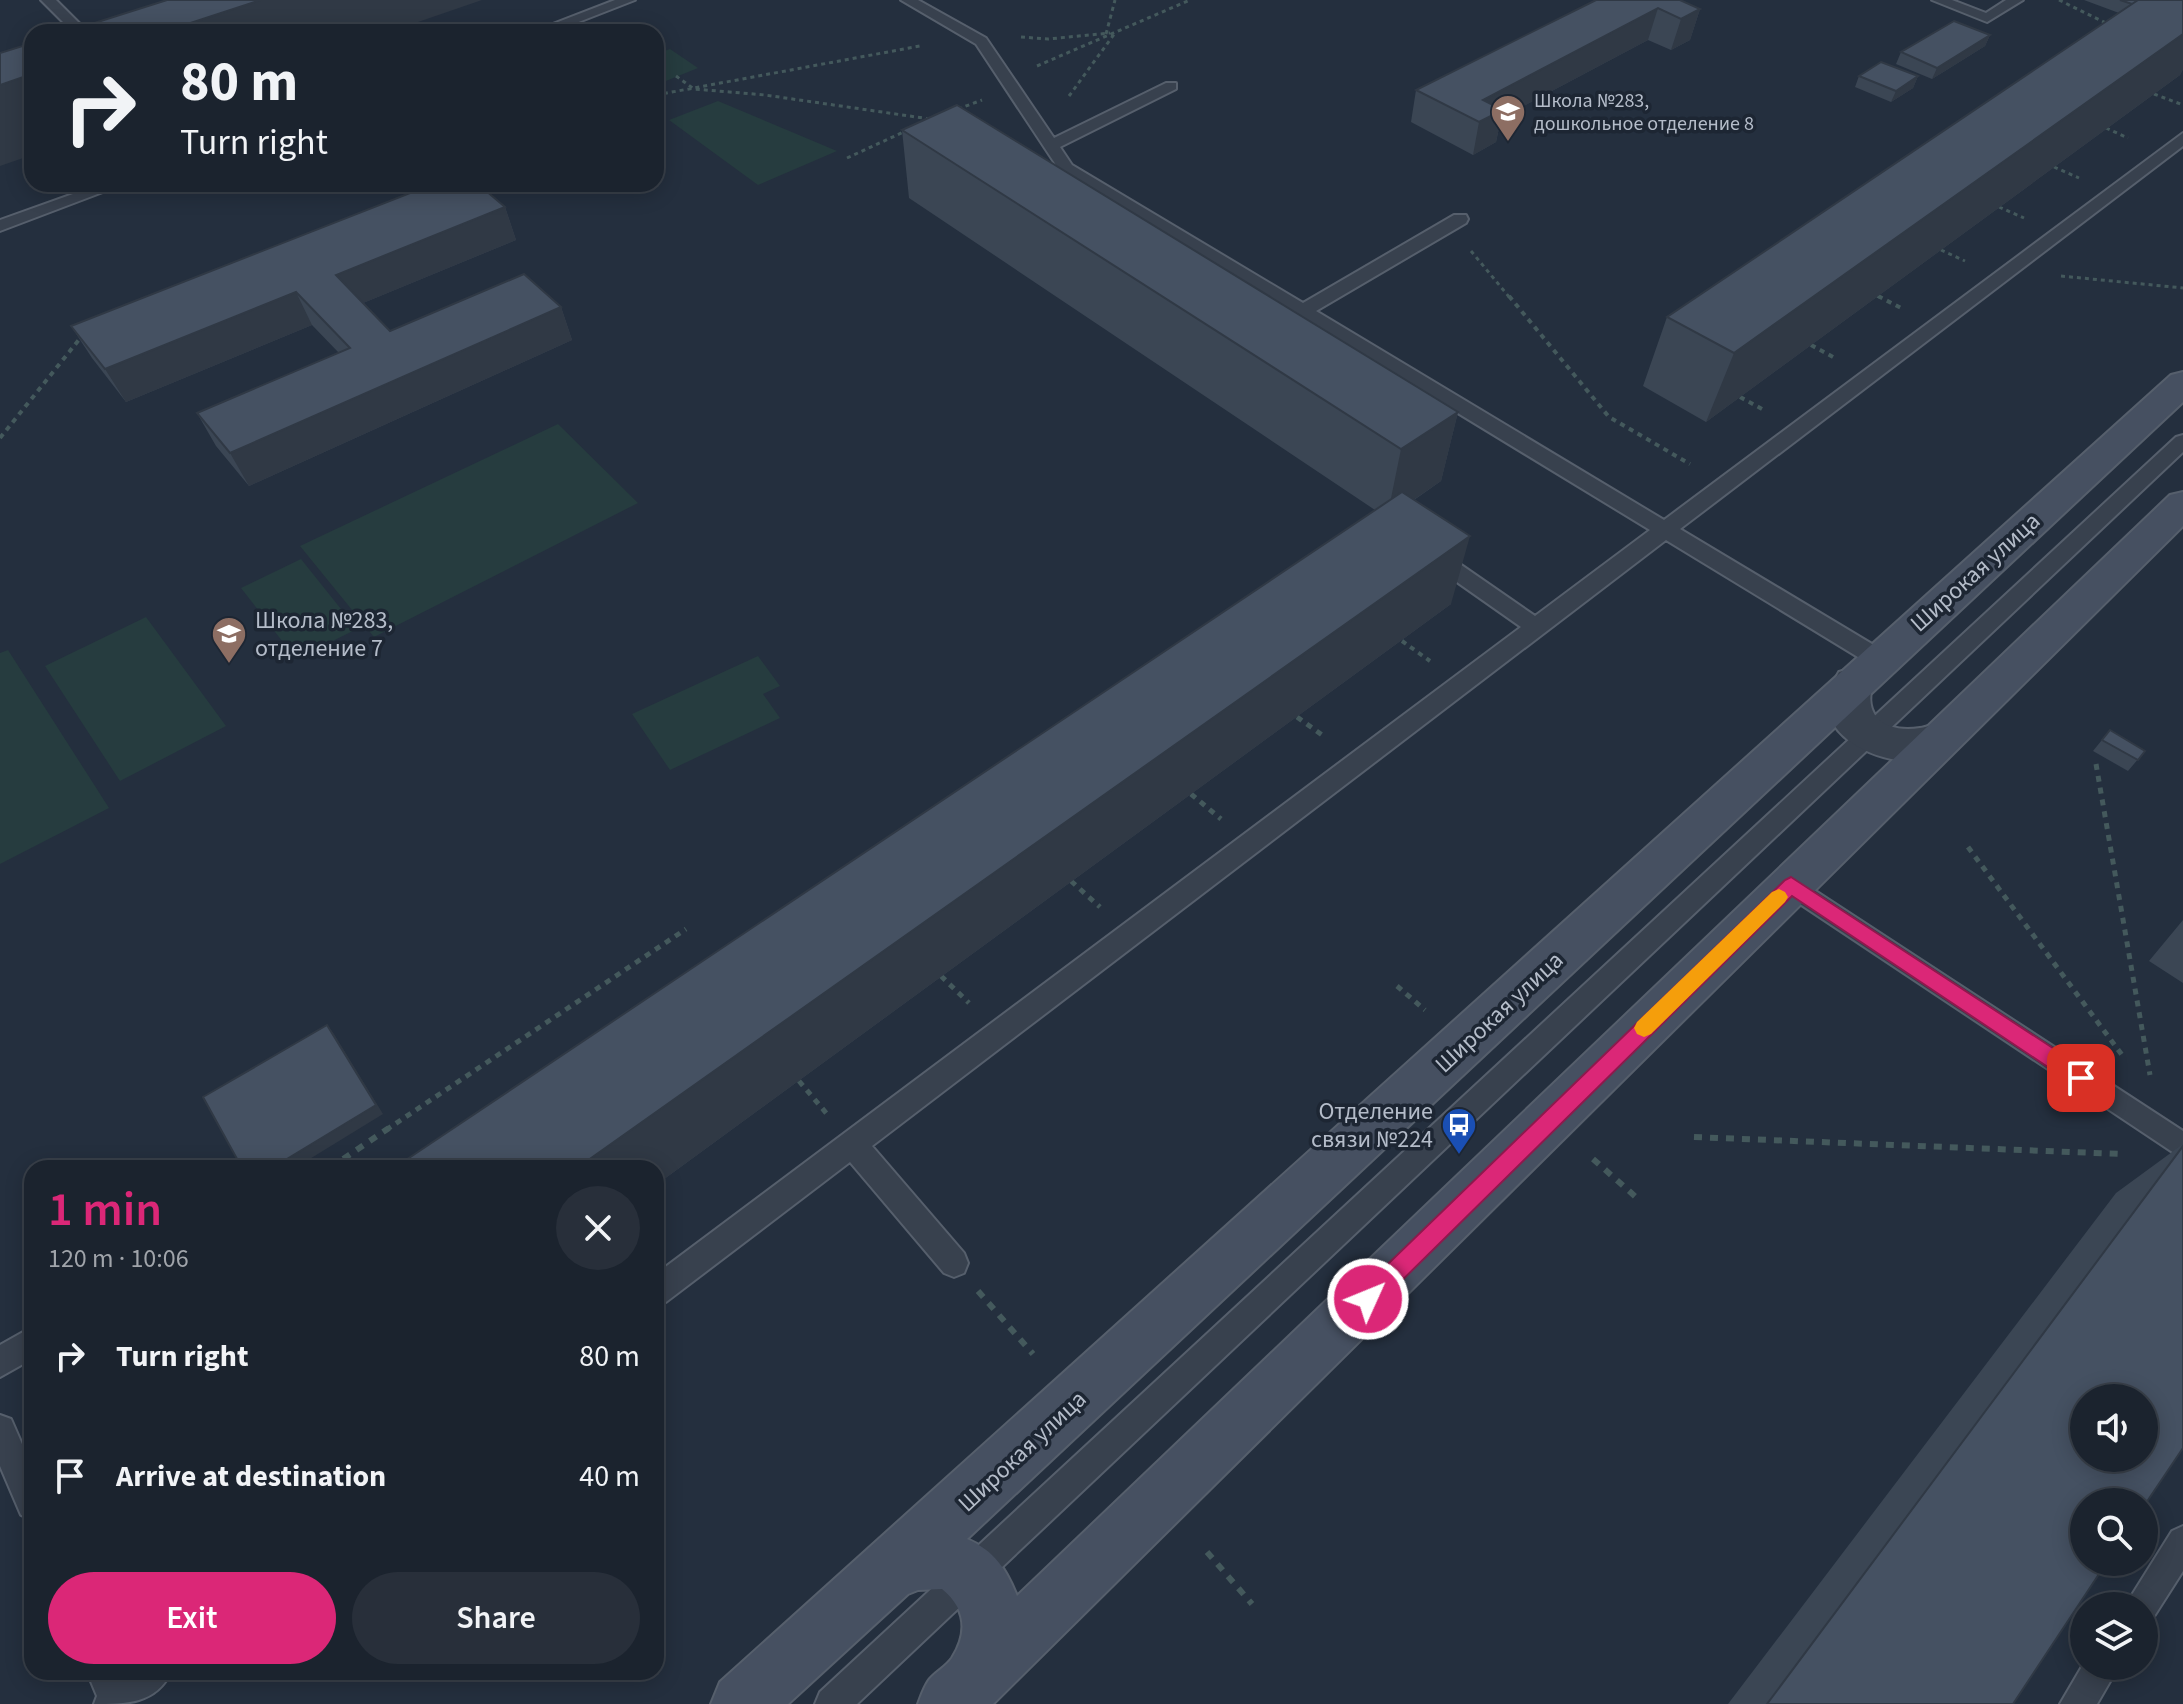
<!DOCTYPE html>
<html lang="en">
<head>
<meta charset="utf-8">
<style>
	:root { --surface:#1b232e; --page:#282f3a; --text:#f1f3f6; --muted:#a0a4aa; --line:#39404a; --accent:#db2777 }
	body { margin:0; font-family:"Source Sans 3",sans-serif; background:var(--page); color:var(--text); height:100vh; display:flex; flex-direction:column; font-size:30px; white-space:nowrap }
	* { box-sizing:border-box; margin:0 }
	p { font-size:26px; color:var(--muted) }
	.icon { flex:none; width:44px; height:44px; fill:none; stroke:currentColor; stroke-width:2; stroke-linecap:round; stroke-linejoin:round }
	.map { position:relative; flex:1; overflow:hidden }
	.drawer { position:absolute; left:24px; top:1160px; width:640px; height:520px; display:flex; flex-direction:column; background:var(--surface); border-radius:24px; box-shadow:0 4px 20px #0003,0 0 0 2px var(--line) }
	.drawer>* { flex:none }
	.guide { position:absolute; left:24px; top:24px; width:640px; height:168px; border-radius:24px; box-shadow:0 4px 20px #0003,0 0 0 2px var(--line); background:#1b232e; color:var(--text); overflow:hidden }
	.fabs { position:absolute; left:2070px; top:1384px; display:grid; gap:16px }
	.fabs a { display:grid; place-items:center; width:88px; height:88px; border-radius:50%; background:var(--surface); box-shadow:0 4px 20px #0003,0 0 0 2px var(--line); font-size:40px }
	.pin { position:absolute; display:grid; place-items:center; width:68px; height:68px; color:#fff; margin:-34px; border-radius:16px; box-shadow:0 4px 12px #0006 }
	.me { position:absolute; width:88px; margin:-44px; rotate:46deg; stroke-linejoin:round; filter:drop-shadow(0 0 6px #0008) }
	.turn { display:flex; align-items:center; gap:28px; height:168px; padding:0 24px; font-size:36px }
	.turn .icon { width:104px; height:104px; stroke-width:2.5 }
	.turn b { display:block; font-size:56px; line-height:68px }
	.round { display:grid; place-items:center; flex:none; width:84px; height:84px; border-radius:42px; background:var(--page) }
	.summary { display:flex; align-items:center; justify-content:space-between; height:136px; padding:0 24px }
	h1 { font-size:48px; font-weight:600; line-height:60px; color:var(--accent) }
	.cta { display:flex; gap:16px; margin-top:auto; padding:16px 24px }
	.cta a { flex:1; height:92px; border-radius:48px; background:var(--accent); color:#fff; font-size:32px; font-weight:600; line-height:92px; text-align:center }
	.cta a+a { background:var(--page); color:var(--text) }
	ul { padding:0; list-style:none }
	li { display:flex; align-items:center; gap:24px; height:120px; padding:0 24px }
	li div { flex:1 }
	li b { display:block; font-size:30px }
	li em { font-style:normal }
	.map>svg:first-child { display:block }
	.green { fill:#263c3f }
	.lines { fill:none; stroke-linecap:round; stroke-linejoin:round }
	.lane-casing { stroke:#565f6c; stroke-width:4 }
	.street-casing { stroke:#565f6c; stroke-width:4 }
	.secondary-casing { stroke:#565f6c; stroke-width:4 }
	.path-far3 { stroke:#44595c; stroke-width:3; stroke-dasharray:4 4; stroke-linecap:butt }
	.path-far2 { stroke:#44595c; stroke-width:4; stroke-dasharray:5 5; stroke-linecap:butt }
	.path-far1 { stroke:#44595c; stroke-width:5; stroke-dasharray:6 6; stroke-linecap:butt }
	.path { stroke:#44595c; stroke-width:6; stroke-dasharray:8 8; stroke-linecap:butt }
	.lane { fill:#38414e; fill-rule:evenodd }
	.street { fill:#38414e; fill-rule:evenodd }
	.secondary { fill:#465061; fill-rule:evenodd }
	.wall { fill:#3b4654 }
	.shaded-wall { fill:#303945 }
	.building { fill:#455162; stroke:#303945; stroke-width:2; fill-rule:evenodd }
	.route { fill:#db2777; stroke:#8e194d; stroke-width:2 }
	.slow { fill:#f59e0b }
	.labels { text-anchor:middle; stroke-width:7; stroke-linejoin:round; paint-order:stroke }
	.far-poi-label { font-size:20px; fill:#b4bcc9; stroke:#1d2633; text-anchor:start }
	.street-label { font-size:24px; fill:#b4bcc9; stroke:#1d2633 }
	.poi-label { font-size:24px; fill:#b4bcc9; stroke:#1d2633; text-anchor:start }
</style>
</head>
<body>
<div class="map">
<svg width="2183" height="1704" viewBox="0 0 2183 1704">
	<rect width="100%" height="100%" fill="#242f3e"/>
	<path class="green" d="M670,49L698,68L656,85V54Z
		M718,101L837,151L758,185L669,120Z
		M558,424L638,503L374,637L300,546Z
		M301,559L357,629L296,659L241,588Z
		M146,617L226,726L120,781L45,666Z
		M8,650L109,808L0,864V653Z
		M758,656L780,686L763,694L780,718L670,770L632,714Z"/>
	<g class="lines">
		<defs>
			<path id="lane" d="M41,0H56L88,32H73Z
				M615,0H635L553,32H532Z
				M901,0H918L986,38L1054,138L1166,83H1176V89L1060,147L1072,165L1303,303L1454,215H1466L1468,219L1466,223L1316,311L1664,520L2183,133V146L1680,529L1887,653L1890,659L1887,665H1871L1666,540L872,1146L964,1253L968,1263L964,1273L954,1277L944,1273L850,1162L666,1302L656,1306V1274L1521,627L1427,561L1424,556L1427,551H1441L1535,616L1650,530L1060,171L976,44Z
				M1932,0H1952L1986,13L2006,0H2023L1987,22Z
				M101,184H124L0,231V220Z
				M2183,435V452L857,1704H815L820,1692L2176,437Z
				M1791,875L2183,1131V1159L1782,892L1779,885L1782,878Z
				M32,1327V1359L0,1377V1345Z
				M0,1415L11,1419L32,1467V1520L21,1515L0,1466Z
				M2183,1526V1571L2153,1618L2144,1621V1606H2125L2172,1531Z
				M2084,1663V1666H2119L2097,1704H2060Z
				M87,1672H121L122,1675L126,1672H171C156,1704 126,1704 94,1704L97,1696Z"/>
			<path id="street" d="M1853,668L1867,672L1873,683C1862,718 1887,733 1920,728C1929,727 1937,721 1945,722C1950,722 1954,724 1958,726L1964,737L1958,748C1942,754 1927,761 1910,761C1878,761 1827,740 1827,701C1828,691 1834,681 1839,672Z"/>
			<path id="secondary" d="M2183,372V402L967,1539C995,1551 1006,1569 1017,1596L2170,495L2183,492V526L993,1704H918C921,1696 924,1687 929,1680C935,1672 946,1667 952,1658C969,1631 965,1608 942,1589L918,1590L908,1594L788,1704H711L720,1682L2171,375Z"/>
		</defs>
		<use href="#lane" class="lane-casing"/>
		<use href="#street" class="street-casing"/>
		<use href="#secondary" class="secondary-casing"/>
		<path class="path-far3" d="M2059,0L2108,24
			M1106,34L1115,0
			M1021,37L1048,39L1110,33
			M1037,66L1190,0
			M676,76L694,89L765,95L930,119
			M2154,94L2183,105
			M656,95L920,46
			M1069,96L1115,33
			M958,109L982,100
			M2106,128L2128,138
			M847,158L908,130
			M2054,167L2079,178
			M1999,207L2024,218
			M1941,250L1965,261
			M1471,251L1510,298
			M2061,276L2183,288
			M1877,296L1882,298"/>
		<path class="path-far2" d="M1509,296L1609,417L1690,464
			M1878,296L1901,308
			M1811,345L1835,358
			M1740,397L1764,410
			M0,438L82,336
			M1402,641L1430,661"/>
		<path class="path-far1" d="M1297,717L1325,737
			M2096,764L2150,1075
			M1191,794L1221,819
			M1968,847L2122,1055
			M1071,881L1100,907
			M941,976L969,1003
			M1397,986L1425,1010
			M799,1081L827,1114
			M386,1130L686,929"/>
		<path class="path" d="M1694,1137L2121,1154
			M1593,1159L1637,1198
			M330,1168L389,1128
			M656,1220L665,1231
			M978,1291L1033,1354
			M1207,1552L1252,1604"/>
		<use href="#lane" class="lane"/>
		<use href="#street" class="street"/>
		<use href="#secondary" class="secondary"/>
	</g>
	<path class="wall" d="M1596,0L1700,9L1690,40L1671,50L1648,40L1501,118L1496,142L1473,155L1411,122L1416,90Z
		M2084,0H2183V69L2180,75L1706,422L1643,386L1667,317L2119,13Z
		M1990,35L1985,46L1932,79L1896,64L1901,52Z
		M1859,76H1918L1913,88L1891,102L1855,87Z
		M902,130L1458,412L1441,481L1414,500L1451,604L656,1185V1168L1375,510L909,198Z
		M505,207L516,240L363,303L390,331L561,307L572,340L249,486L216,446L197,413L339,353L312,325L126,402L92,358L71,326Z
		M2110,730L2145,751L2128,771L2093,751Z
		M2183,920V983L2149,961Z
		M2183,1144V1448L2013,1704H1728L2116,1193Z"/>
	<path class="shaded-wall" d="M261,0H482L389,32H163Z
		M1658,8L1648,40L1501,118L1496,142L1473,155L1483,100Z
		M1700,9L1690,40L1671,50L1681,19Z
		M2183,34V69L2180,75L1706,422L1734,353Z
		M1990,35L1985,46L1932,79L1937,68Z
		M32,74V155L0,166V85Z
		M1918,76L1913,88L1891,102L1896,91Z
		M505,207L516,240L351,308L336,275Z
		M296,292L312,325L126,402L105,369Z
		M561,307L572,340L249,486L230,453Z
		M1458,412L1441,481L1387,518L1401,449Z
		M1470,536L1451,604L656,1185V1168H577Z
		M327,1025L334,1034L383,1114L295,1168H272Z"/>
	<path class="building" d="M167,0H261L163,32H66Z
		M1596,0H1680L1700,9L1681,19L1658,8L1483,100L1503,110L1479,122L1416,90Z
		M2120,0H2138L2132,4Z
		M2138,0H2183V34L1734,353L1667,317Z
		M1954,21L1990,35L1937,68L1901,52Z
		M32,43V74L0,85V53Z
		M1881,62L1918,76L1896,91L1859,76Z
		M957,105L1458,412L1401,449L902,130Z
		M433,184H478L505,207L336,275L390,331L524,274L561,307L230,453L197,413L350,348L296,292L105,369L71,326Z
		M1402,492L1470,536L577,1168H394Z
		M2110,730L2145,751L2138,760L2102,740Z
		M327,1025L376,1105L272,1168H242L203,1097Z
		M2183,1146V1448L2144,1506V1502H2084V1562H2107L2013,1704H1767ZM2084,1398H2144V1458H2084Z"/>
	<path class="route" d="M1791,877L2088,1071L2091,1078L2088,1084L2081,1087L2073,1084L1792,896L1376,1306L1368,1309L1360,1306L1357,1299L1360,1291L1785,880Z"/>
	<path class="slow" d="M1779,889L1785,892L1788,897L1785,902L1651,1034L1644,1037L1637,1034L1634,1028L1637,1022L1772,892Z"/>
	<defs>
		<symbol id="school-pin" viewBox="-11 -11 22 30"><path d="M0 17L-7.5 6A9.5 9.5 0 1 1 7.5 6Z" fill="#8d6e63" stroke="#1d2633"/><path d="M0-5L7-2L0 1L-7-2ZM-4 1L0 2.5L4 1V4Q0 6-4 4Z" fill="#fff"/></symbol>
		<symbol id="bus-pin" viewBox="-11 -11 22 30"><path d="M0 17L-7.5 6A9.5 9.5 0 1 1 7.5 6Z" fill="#1a4fb4" stroke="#1d2633"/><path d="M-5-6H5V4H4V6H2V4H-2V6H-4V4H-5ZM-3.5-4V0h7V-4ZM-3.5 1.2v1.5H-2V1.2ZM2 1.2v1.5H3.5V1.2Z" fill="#fff"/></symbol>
	</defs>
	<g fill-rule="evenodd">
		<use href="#school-pin" x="1488" y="92" width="40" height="54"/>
		<use href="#school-pin" x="209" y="614" width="40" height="54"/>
		<use href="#bus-pin" x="1439" y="1105" width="40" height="54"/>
	</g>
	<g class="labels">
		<g class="far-poi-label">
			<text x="1534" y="107">Школа №283,<tspan x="1534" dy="23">дошкольное отделение 8</tspan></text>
		</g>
		<g class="street-label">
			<text transform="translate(1975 572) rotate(-42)" y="8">Широкая улица</text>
			<text transform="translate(1499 1012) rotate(-43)" y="8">Широкая улица</text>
			<text transform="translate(1022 1451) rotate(-43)" y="8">Широкая улица</text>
		</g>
		<g class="poi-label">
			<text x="255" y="628">Школа №283,<tspan x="255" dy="28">отделение 7</tspan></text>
			<text x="1433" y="1119" text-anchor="end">Отделение<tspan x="1433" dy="28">связи №224</tspan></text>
		</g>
	</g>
</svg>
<div class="fabs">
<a><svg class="icon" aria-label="sound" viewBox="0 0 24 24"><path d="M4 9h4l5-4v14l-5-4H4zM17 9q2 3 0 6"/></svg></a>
<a><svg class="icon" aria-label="search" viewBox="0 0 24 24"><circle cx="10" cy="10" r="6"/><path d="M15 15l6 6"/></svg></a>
<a><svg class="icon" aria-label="layers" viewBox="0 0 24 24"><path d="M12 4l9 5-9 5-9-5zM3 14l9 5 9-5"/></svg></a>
</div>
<div class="pin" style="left:2081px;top:1078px;background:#d93025"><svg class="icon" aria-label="arrive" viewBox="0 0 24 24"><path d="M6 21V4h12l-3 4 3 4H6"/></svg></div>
<svg class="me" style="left:1368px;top:1299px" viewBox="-20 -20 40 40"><circle r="17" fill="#db2777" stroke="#fff" stroke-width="3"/><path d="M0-11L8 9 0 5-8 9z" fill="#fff"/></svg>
<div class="guide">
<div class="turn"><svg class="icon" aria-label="right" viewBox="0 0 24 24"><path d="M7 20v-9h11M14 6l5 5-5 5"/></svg><div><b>80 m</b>Turn right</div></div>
</div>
<section class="drawer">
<div class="summary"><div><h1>1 min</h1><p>120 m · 10:06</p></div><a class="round"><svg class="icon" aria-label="close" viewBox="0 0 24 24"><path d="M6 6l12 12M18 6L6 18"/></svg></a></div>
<ul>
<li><svg class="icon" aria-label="right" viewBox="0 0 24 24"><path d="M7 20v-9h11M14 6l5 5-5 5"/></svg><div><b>Turn right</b></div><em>80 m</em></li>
<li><svg class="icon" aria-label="arrive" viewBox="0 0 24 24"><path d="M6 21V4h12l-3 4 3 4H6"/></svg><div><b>Arrive at destination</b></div><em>40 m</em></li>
</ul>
<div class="cta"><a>Exit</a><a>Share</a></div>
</section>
</div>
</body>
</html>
